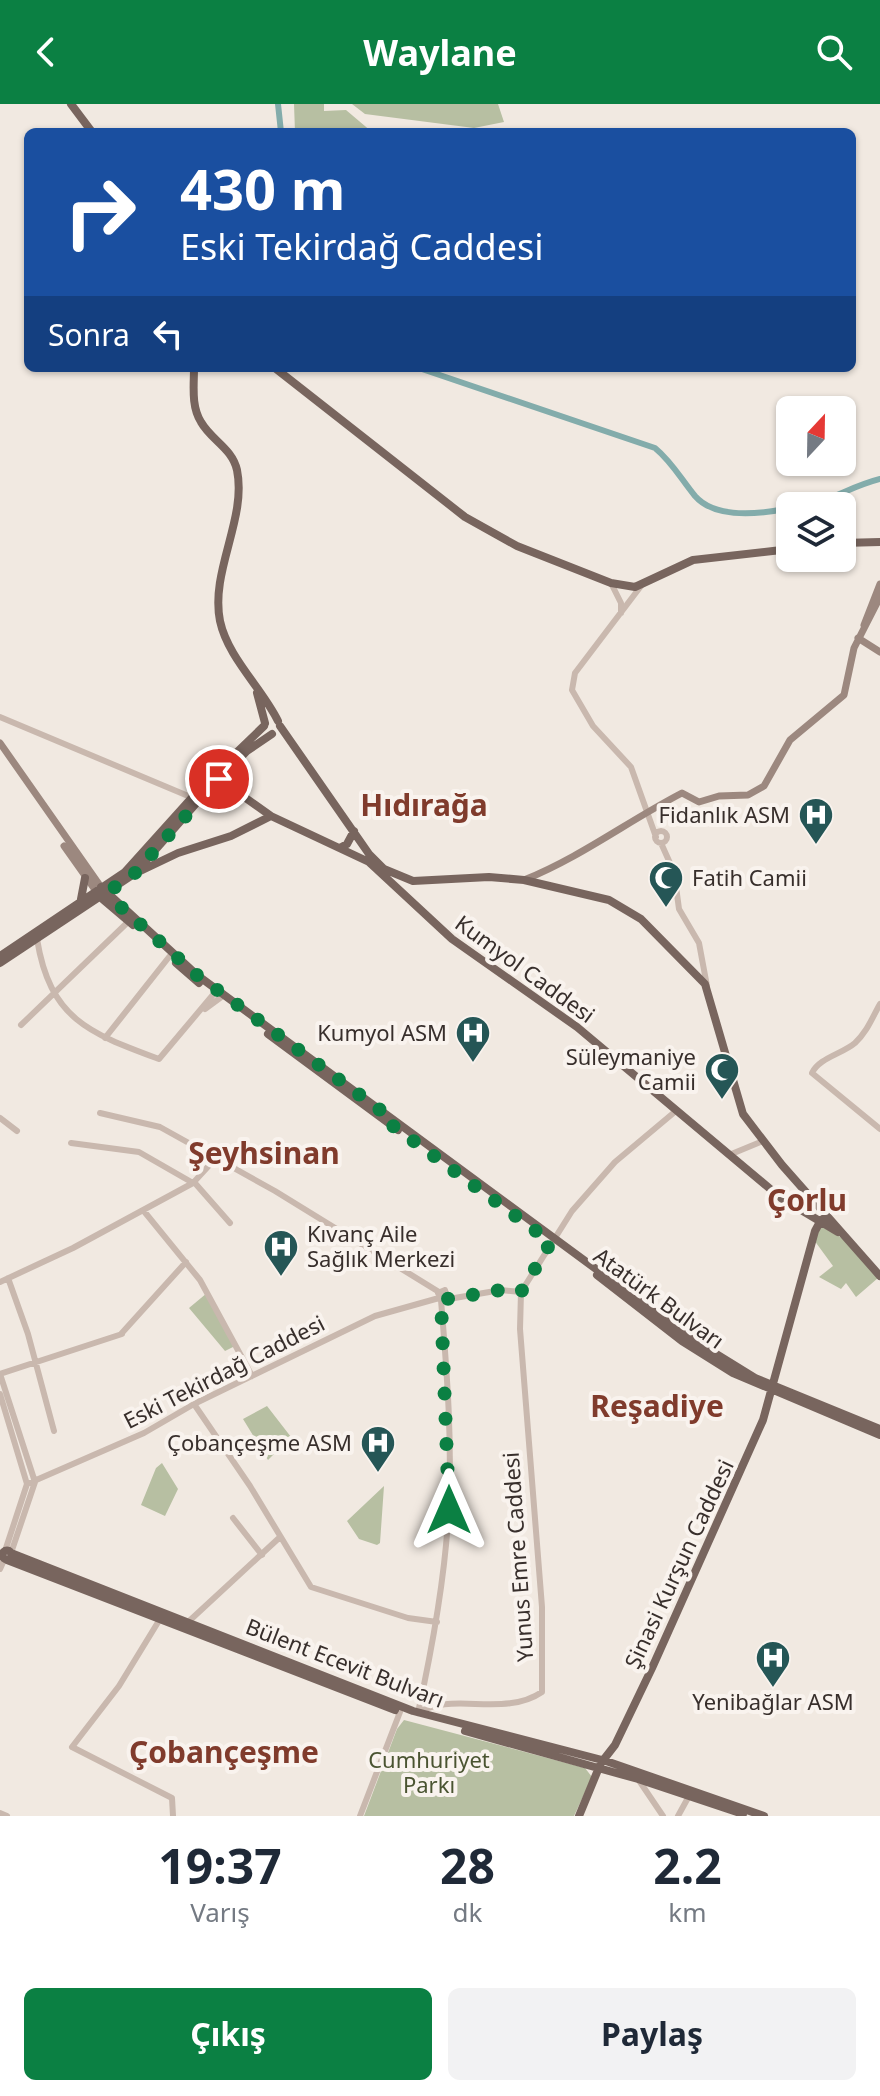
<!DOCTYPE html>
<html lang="tr">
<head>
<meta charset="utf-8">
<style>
	:root { --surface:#fff; --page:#f2f2f3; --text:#1f2937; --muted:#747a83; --accent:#0b8043 }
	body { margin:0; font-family:"Noto Sans",sans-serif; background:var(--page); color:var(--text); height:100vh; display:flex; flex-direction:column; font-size:30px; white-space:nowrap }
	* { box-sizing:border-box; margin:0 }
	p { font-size:26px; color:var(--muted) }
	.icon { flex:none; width:44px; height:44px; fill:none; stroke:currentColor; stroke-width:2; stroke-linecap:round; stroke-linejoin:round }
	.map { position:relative; height:1712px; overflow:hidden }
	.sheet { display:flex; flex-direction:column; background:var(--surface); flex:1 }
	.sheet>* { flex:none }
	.hud { position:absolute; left:24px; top:24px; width:832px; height:244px; border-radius:12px; box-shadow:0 2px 6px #0004; background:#1a4fa0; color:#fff; overflow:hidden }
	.needle { width:52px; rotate:22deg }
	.buttons { position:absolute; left:776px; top:292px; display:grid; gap:16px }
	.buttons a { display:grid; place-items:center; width:80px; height:80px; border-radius:12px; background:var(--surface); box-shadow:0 2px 6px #0004; font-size:40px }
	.pin { position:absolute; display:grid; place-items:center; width:68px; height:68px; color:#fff; margin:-34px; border:4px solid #fff; border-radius:50%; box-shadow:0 2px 8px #0007 }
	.me { position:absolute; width:88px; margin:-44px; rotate:0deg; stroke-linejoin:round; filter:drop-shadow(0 0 6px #0008) }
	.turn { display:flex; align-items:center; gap:28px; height:168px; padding:0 24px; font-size:36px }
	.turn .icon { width:104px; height:104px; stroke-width:2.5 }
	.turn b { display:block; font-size:56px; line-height:68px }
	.then { display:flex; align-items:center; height:76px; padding:0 24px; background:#0003; gap:16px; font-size:30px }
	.eta { display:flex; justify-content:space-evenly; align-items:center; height:136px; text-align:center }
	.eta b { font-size:48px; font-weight:700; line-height:56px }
	.primary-button { display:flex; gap:16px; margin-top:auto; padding:16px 24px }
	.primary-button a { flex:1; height:92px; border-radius:12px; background:var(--accent); color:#fff; font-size:32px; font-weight:700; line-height:92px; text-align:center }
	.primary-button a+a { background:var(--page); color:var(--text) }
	header { display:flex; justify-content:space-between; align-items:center; height:104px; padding:0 24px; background:var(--accent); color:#fff; font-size:36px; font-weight:700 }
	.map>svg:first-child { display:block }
	.green { fill:#b7bfa2 }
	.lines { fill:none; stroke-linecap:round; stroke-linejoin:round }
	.river { stroke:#83acab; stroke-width:6 }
	.tertiary { stroke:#c9b8ae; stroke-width:6 }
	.secondary { stroke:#9c887f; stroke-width:7 }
	.primary { stroke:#78655e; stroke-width:8 }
	.route { stroke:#0b8043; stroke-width:14; stroke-dasharray:0 25.2 }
	.labels { text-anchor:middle; stroke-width:8; stroke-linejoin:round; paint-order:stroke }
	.poi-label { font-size:22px; fill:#382f2c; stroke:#f9f3ee; text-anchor:end }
	.street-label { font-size:22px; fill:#382f2c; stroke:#f9f3ee }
	.park-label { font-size:22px; fill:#4a5431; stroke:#f9f3ee }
	.district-label { font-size:30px; font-weight:bold; fill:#803b2c; stroke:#f9f3ee }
</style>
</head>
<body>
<header><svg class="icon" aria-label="back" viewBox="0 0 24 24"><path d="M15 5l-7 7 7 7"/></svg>Waylane<svg class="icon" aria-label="search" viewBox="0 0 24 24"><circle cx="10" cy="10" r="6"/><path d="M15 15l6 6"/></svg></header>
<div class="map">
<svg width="880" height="1712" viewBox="0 0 880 1712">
	<rect width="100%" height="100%" fill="#f1e9e1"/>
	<path class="green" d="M294,0H324V7L346,6L372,28H295Z
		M352,0H498L504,18L474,24L365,10Z
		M819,1121L842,1134L878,1174L856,1193L846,1179L841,1185L819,1173L833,1162L814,1136Z
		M207,1189L235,1242L225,1247L189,1204Z
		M267,1302L291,1333L268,1356L243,1315Z
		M162,1359L178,1385L165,1412L141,1401L156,1364Z
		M384,1382L380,1439L377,1441L359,1435L347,1417Z
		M404,1616L585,1664L592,1673L574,1712H364L397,1625Z"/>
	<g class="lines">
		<path class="river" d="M278,0L281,28
			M419,264L655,344C672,358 681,375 695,392C716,416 761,410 790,404
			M803,402C830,397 852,382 880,375"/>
		<path class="tertiary" d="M611,479L621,499V509
			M641,482L575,569L572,586L593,622L631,663L656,733
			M0,613L193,694
			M655 733a6 6 0 1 1 12 0a6 6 0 1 1-12 0Z
			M661,739L674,768L679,805L699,839L707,882
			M37,835C50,915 89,929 159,955L217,886
			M880,900C872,914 867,928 855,939C842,950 819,954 812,969L880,1025
			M205,905L224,891
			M21,921L129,817
			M105,934L169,853
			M100,1009L160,1023L275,1087L439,1188
			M0,1014L17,1027
			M71,1039L139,1048L193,1079
			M729,1051L763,1037
			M194,1078L230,1119
			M143,1106L200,1176L252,1272
			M8,1174L28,1230L54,1327
			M0,1178L73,1144L193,1079L215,1055
			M447,1193L445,1186L438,1189L443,1196L501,1186L521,1188
			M121,1230L186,1158
			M0,1290L27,1380L5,1447
			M194,1300L250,1382L311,1483L408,1514L437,1518
			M27,1380L144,1329L194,1300L375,1212L439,1194
			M233,1414L262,1451
			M11,1449L35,1378L0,1270L122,1230
			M0,1465L4,1456
			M160,1515L119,1582L72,1643L172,1694L173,1712
			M187,1519L279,1434
			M418,1609C451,1587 504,1614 542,1588V1503L520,1225L521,1188L572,1107L615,1058L677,1006
			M418,1609C432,1545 444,1481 448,1416C453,1343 447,1268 441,1196
			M638,1675L663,1712
			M0,1709L7,1712
			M360,1712L400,1608
			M678,1712L689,1692"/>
		<path class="secondary" d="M864,521L880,480
			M858,534L880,548
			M0,639L101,783
			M64,742L98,790
			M524,776C581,753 628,717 682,689L699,698L719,692L748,691L764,682L790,636L844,591L854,544L880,493"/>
		<path class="primary" d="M71,0L92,28
			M194,264C194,282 191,302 201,318C211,336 232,344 237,366C247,415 210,467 220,517C228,554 262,584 278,617
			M275,264L465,413L517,442L611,479L635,483L693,456L790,445
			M842,439L880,438
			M257,589L265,619
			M280,622L369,750L384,765L413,777L489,773L524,776L609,796L641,815L705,880L743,1010L782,1061L880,1172
			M219,675L271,712
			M340,744L347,740L354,727
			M134,770L178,749L231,732L271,712L369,758L452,835L577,923L781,1094L838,1128
			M101,783L197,871L687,1232L755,1274L880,1325
			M100,793L133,821
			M81,795L85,774
			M0,852L125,768L207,677L264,622
			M0,859L134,770L206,688L247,647L272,630
			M176,859L199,879
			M268,930L398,1026
			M597,1171L682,1237L733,1269L880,1331
			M2.5 1451a4.5 4.5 0 1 1 9 0a4.5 4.5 0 1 1-9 0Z
			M11,1449L413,1607L606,1657L764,1712
			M7,1456L395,1606
			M465,1627L638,1675L743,1710
			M601,1659L615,1641L652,1564L763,1316L815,1127L821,1116
			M579,1712L600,1661"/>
	</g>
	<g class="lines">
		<path class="route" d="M219,675L134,770L115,782L112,795L197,871L391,1014L389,1019L551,1138L521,1188L501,1186L441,1196L449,1406"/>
	</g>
	<defs>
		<symbol id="hospital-pin" viewBox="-11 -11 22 30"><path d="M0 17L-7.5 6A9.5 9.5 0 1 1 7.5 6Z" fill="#255656" stroke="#f9f3ee"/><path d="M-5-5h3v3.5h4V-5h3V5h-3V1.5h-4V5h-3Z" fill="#fff"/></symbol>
		<symbol id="mosque-pin" viewBox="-11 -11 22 30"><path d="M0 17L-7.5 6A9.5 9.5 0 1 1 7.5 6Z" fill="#255656" stroke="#f9f3ee"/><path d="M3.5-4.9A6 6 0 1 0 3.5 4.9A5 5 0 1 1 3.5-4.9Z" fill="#fff"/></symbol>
	</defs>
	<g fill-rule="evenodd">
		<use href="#hospital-pin" x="796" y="691" width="40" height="54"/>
		<use href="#mosque-pin" x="646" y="754" width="40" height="54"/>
		<use href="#hospital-pin" x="453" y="909" width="40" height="54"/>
		<use href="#mosque-pin" x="702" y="946" width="40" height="54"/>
		<use href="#hospital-pin" x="261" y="1123" width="40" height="54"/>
		<use href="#hospital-pin" x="358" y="1319" width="40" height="54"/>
		<use href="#hospital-pin" x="753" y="1534" width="40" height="54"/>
	</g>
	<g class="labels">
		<g class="poi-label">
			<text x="790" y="719">Fidanlık ASM</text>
			<text x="692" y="782" text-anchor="start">Fatih Camii</text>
			<text x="447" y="937">Kumyol ASM</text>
			<text x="696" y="961">Süleymaniye<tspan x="696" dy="25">Camii</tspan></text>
			<text x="307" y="1138" text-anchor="start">Kıvanç Aile<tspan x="307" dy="25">Sağlık Merkezi</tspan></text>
			<text x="352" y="1347">Çobançeşme ASM</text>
			<text x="773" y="1606" text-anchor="middle">Yenibağlar ASM</text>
		</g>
		<g class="street-label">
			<text transform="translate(525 865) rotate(36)" y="8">Kumyol Caddesi</text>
			<text transform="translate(659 1194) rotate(36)" y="8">Atatürk Bulvarı</text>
			<text transform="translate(224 1268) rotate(-27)" y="8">Eski Tekirdağ Caddesi</text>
			<text transform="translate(518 1453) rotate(-94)" y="8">Yunus Emre Caddesi</text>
			<text transform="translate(679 1460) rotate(-65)" y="8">Şinasi Kurşun Caddesi</text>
			<text transform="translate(345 1559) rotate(21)" y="8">Bülent Ecevit Bulvarı</text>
		</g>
		<g class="park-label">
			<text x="429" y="1664">Cumhuriyet<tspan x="429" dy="25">Parkı</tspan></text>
		</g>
		<g class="district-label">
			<text x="424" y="712">Hıdırağa</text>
			<text x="264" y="1060">Şeyhsinan</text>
			<text x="807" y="1107">Çorlu</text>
			<text x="657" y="1313">Reşadiye</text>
			<text x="224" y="1659">Çobançeşme</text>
		</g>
	</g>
</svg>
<div class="buttons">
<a><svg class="needle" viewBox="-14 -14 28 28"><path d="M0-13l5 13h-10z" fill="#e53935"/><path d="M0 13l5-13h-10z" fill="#747a83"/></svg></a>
<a><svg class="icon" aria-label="layers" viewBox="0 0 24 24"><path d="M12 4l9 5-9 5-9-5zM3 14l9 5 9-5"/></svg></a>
</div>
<div class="pin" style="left:219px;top:675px;background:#d93025"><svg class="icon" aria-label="arrive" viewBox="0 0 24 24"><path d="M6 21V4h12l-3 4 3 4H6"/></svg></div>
<svg class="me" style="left:449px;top:1406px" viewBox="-20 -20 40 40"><path d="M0-17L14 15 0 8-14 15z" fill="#0b8043" stroke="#fff" stroke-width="4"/></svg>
<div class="hud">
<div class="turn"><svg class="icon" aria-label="right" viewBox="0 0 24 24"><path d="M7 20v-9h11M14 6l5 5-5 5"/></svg><div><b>430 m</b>Eski Tekirdağ Caddesi</div></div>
<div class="then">Sonra<svg class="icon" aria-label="left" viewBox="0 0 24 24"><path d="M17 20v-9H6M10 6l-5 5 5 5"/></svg></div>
</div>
</div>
<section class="sheet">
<div class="eta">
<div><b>19:37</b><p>Varış</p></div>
<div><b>28</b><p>dk</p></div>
<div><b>2.2</b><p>km</p></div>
</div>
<div class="primary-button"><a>Çıkış</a><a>Paylaş</a></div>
</section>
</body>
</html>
